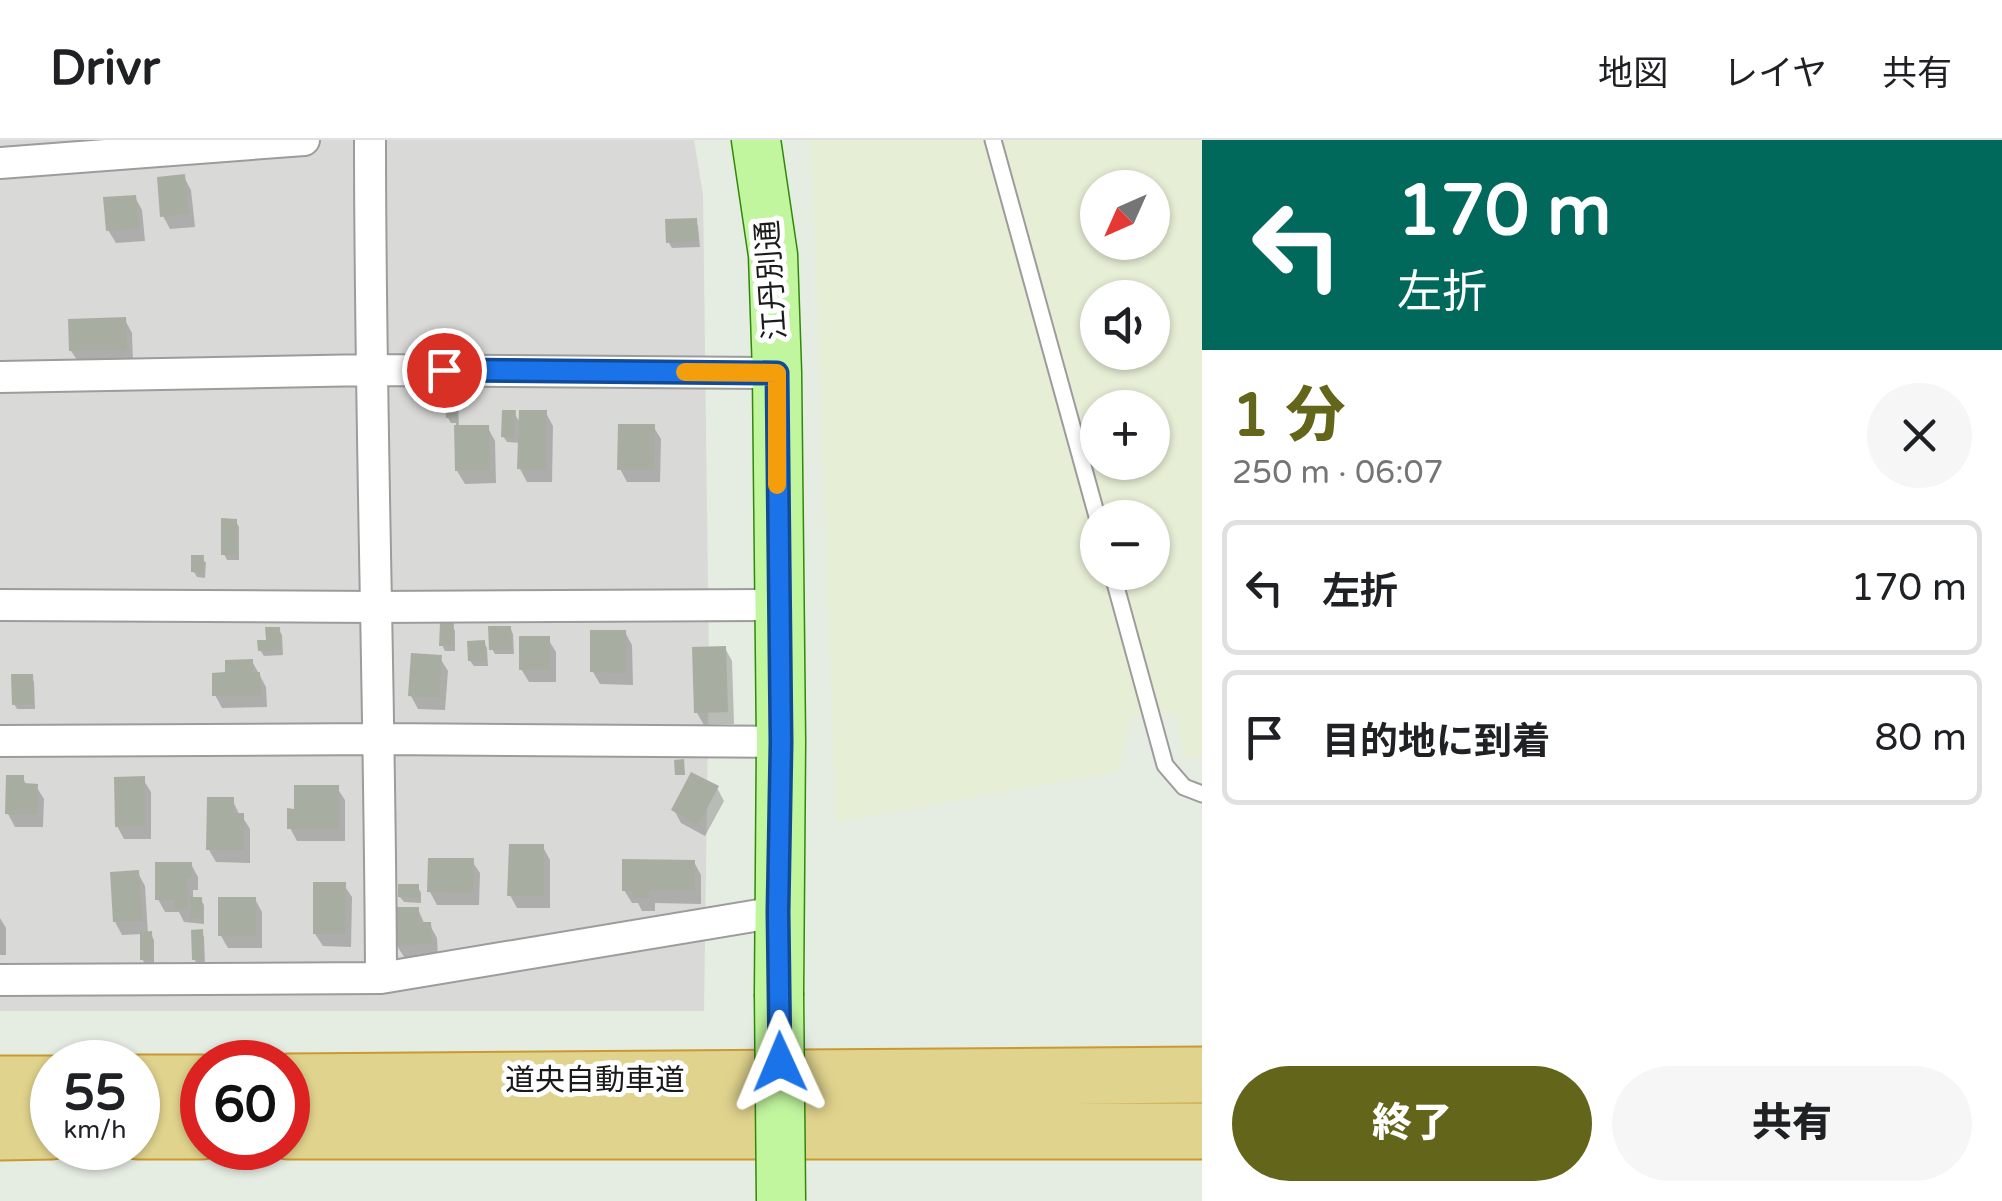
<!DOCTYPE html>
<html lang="ja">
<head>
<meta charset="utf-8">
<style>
	:root { --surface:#fff; --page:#f6f6f6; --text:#202124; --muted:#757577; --line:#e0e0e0; --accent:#63661a }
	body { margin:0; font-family:"Varela Round","Noto Sans JP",sans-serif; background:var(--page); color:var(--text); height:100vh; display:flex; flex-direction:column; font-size:38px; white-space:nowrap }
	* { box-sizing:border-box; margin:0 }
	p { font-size:32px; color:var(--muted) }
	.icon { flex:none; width:55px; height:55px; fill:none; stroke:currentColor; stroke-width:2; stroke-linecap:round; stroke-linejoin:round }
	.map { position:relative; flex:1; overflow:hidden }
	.drawer { display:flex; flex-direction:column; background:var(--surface); width:800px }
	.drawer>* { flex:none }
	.top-card { background:#00695c; color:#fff; overflow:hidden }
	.needle { width:65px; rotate:225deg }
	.tools { position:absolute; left:1080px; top:30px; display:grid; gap:20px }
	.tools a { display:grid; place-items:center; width:90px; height:90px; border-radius:50%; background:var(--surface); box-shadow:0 2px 8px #0004; font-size:50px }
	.speed { position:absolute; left:30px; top:900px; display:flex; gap:20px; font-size:50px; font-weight:700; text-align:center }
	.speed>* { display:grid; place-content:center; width:130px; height:130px; border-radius:50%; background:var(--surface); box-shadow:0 2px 8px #0004; line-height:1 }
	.speed small { font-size:25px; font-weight:400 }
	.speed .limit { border:15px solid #d22; background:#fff; color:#111 }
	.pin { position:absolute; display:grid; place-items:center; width:85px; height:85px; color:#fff; margin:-42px; border:5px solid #fff; border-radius:50%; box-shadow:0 2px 10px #0007 }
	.me { position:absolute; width:110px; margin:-55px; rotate:359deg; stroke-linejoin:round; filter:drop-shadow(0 0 8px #0008) }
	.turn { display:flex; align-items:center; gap:35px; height:210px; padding:0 30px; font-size:45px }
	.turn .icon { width:130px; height:130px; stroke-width:2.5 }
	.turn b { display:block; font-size:70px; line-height:85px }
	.round { display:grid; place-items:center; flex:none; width:105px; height:105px; border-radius:52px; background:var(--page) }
	.head { display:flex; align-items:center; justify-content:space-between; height:170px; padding:0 30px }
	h1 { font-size:60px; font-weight:800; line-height:75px; color:var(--accent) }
	.primary-button { display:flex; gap:20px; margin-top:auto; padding:20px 30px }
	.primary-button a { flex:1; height:115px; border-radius:60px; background:var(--accent); color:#fff; font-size:40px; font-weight:800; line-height:115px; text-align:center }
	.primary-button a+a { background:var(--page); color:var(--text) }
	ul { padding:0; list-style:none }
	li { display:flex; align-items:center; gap:30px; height:135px; margin:0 20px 15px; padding:0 10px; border:5px solid var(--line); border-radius:15px }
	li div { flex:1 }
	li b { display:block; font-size:38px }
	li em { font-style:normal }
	header { display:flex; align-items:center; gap:60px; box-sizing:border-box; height:140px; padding:0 50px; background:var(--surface); border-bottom:2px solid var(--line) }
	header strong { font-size:48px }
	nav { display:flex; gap:55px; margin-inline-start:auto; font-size:35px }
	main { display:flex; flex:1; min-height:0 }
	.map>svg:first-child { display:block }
	.residential { fill:#d9d9d8 }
	.military { fill:#e6eed5; fill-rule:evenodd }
	.shadow { fill:#0003 }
	.building { fill:#a8ada1 }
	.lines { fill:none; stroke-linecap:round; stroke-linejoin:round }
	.service-casing { stroke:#9c9c9c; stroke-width:19 }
	.minor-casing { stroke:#9c9c9c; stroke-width:34 }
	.primary-casing { stroke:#308909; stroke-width:51 }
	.motorway-casing { stroke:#ca992f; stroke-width:59 }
	.service { stroke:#fff; stroke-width:15 }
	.minor { stroke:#fff; stroke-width:30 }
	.primary { stroke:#c1f59e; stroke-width:48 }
	.motorway { stroke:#e0d38d; stroke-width:55 }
	.primary-bridge-casing { stroke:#308909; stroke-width:51; stroke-linecap:butt }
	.primary-bridge { stroke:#c1f59e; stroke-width:48 }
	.route-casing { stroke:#114b97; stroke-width:25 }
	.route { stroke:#1a73e8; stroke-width:18 }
	.slow { stroke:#f59e0b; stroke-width:18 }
	.labels { text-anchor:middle; stroke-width:10; stroke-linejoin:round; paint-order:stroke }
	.street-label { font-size:30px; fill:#1b1b1b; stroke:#fff }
</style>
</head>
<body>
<header>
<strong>Drivr</strong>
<nav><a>地図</a><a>レイヤ</a><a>共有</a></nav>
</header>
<main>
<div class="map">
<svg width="1202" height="1061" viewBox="0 0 1202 1061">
	<rect width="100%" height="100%" fill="#e5ece2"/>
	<path class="residential" d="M0,0H694L703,55L709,522L704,871H0Z"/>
	<path class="military" d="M808,0H1202V618L1185,620L1176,573L1131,576L1118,632L836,682L812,21ZM1098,48H1152V102H1098ZM1098,158H1152V212H1098ZM1098,268H1152V322H1098ZM1098,378H1152V432H1098Z"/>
	<path class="shadow" d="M184,37L191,50L195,87L170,89L163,76Z
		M135,57L142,70L145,101L116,103L108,90Z
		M695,80L698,86L700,107L672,108L669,103Z
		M125,180L132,193L133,222L79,223L71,211Z
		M454,253L458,258L459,288H488L495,301L496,343L465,344L457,331L456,283H451L448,278Z
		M514,273L521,284L546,273L553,286L552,342H527L520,329L521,303L507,302L503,296Z
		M653,286L661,299L660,342H627L620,329Z
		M236,381L239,387V420H227L224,414Z
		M202,418L206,423L205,438L197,437L194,432Z
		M452,485L455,491V511H445L442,505Z
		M510,488L513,494L514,514H495L492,509Z
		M278,489L282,495L283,515L264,516L260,510Z
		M625,492L632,505L633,545L600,544L593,532Z
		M548,499L556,512V542H529L521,529Z
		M484,503L487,508L488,526H474L470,521Z
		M725,508L732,521L734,584L704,585L697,573Z
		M440,518L448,531L445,570L418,569L411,556Z
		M252,521L266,547L267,567L222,568L215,555L228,535Z
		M31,536L34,542L35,569H17L14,564Z
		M23,638L27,646H36L44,659L43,687H15L8,674Z
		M143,639L151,652V699H124L117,686Z
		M337,648L345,660V701H297L290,688L297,671Z
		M717,648L724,661L705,696L681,683L674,670Z
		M232,659L240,676H242L250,689V723L216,722L209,710Z
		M543,707L550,720V768H517L510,755Z
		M472,721L480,733L479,765H437L430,752Z
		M694,722L701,735V764L655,763V771H642L638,763H632L624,750Z
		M191,724L198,737V750H193V759H200L204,765V784L184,782L179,772H165L158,759Z
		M138,733L145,746L148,794H151L154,800V825H146L142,819V794L122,795L115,782Z
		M344,745L352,757L351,807L323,806L315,794Z
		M418,747L421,753V763L404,762L400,757Z
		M255,759L262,772V808H228L221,796Z
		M418,769L425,785H430L437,798L438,817H404L396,804Z
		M0,778L6,788V815H0Z
		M201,792L204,797L205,825H198L194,819Z"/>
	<path class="building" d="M185,34L189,74L160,77L157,37Z
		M136,55L139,88L106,91L103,57Z
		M697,78L698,101L666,103L665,79Z
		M126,177L127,210L69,211L68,179Z
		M456,250L457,278H446L445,251Z
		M502,270H516L514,298L501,297Z
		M519,270H547L546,330L517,329Z
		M618,284H655L654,330H617Z
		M454,285H489L490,331H455Z
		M221,378L237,379V415H221Z
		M191,415H204L203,433L191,432Z
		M440,482L454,483L453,506H439Z
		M488,486H511L512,509L489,510Z
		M265,487H280L281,510L258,511L257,500H266Z
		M590,490H626L627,533L590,532Z
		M519,496H550V530H519Z
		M485,500L486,521H468L467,501Z
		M726,506L728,572L694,573L692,507Z
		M411,513L442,515L439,558L408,556Z
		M253,519V532H260L261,555L212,556V533L225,532V520Z
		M11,534H33L34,564L12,565Z
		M684,619L685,635H675L674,620Z
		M691,632L719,646L698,685L671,670Z
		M6,635H24V643L38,644L37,675L5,674Z
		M145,636V686L115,687L114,637Z
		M294,645H339V689H287V668L294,669Z
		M207,657H234V673H244V710H206Z
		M509,704H544V756H507Z
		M428,718H474L473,753L427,752Z
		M622,719L695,720V751H649V758H632V751H622Z
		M155,722H192V738H187L188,769L174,770V760H155Z
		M139,730L142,781L113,782L110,732Z
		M313,742H346L345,794H313Z
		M398,744H419V758L398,757Z
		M190,757H202L203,779H190Z
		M218,757H256V796H218Z
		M393,767H419V782H431L432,804L394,805Z
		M203,789L204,820H192L191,790Z
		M152,791L153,820H140V792Z"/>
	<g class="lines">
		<defs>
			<path id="service" d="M993,0L1098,380
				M1112,432L1165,625L1184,647L1202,654"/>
			<path id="minor" d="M370,0C370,279 380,559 381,838
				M0,23L304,0
				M0,237L370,230L777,233
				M0,465L376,467L778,465
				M0,601L380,599L781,602
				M0,840L381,838L778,772"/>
			<path id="primary" d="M756,0L773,115L777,233L781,602L779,853"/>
			<path id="motorway" d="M288,942L1202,935
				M138,943H202
				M0,944H52
				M138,991H202
				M288,991H1202
				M0,992L52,991"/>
		</defs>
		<use href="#service" class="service-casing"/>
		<use href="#minor" class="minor-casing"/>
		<use href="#primary" class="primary-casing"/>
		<use href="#motorway" class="motorway-casing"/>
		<use href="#service" class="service"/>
		<use href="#minor" class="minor"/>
		<use href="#primary" class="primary"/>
		<use href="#motorway" class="motorway"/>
		<defs>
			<path id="primary-bridge" d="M779,853L781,1061"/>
		</defs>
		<use href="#primary-bridge" class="primary-bridge-casing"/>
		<use href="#primary-bridge" class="primary-bridge"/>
	</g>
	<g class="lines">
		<defs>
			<path id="route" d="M444,230L777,233L781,602L778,772L780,922"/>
		</defs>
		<use href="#route" class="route-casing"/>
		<use href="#route" class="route"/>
		<path class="slow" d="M685,232L777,233V345"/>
	</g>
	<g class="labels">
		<g class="street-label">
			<text transform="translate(771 140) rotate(-94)" y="10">江丹別通</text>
			<text x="595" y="950">道央自動車道</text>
		</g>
	</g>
</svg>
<div class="tools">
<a><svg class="needle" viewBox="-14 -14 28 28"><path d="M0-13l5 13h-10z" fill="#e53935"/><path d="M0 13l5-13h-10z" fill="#757577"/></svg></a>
<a><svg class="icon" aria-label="sound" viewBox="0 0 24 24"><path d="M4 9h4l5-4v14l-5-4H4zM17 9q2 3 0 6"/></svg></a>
<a>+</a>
<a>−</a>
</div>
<div class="speed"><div>55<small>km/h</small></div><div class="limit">60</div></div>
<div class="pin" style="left:444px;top:230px;background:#d93025"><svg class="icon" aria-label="arrive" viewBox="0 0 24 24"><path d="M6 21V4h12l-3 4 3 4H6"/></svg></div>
<svg class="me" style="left:780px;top:922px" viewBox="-20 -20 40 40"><path d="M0-17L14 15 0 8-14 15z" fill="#1a73e8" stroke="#fff" stroke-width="4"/></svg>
</div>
<section class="drawer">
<div class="top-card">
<div class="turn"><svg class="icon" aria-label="left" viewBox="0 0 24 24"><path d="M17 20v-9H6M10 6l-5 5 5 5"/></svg><div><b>170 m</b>左折</div></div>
</div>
<div class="head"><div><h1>1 分</h1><p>250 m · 06:07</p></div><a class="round"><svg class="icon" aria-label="close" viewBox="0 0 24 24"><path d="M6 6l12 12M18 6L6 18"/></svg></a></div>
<ul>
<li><svg class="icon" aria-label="left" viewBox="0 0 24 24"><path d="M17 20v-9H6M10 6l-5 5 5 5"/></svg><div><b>左折</b></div><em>170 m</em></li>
<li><svg class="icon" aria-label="arrive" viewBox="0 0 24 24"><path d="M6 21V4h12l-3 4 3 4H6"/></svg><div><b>目的地に到着</b></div><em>80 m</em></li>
</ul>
<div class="primary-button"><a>終了</a><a>共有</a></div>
</section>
</main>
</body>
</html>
